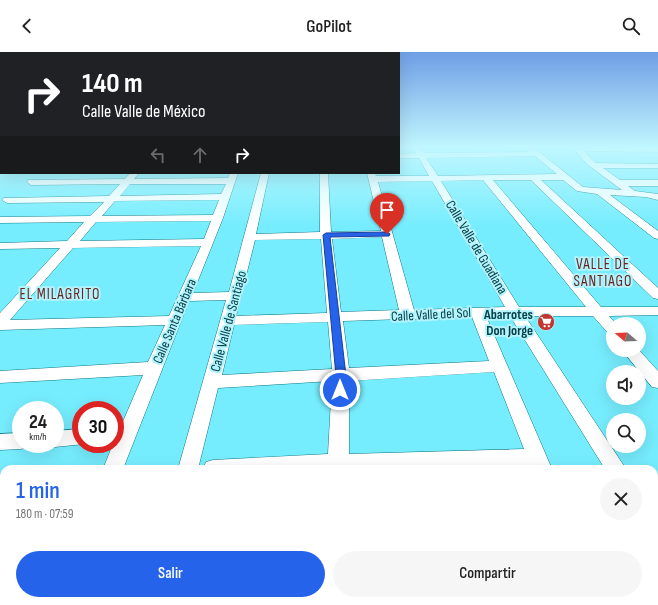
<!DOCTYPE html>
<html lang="es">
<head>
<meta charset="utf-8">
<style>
	:root { --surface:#fff; --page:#f6f6f6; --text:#222; --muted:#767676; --accent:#2563eb }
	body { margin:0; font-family:"Sofia Sans Condensed",sans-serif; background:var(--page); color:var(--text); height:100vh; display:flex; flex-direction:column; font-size:15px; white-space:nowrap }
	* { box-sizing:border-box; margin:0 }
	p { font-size:13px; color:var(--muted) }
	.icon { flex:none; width:22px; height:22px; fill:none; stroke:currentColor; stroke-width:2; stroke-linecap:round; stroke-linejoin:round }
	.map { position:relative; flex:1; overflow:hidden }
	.drawer { position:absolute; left:0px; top:413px; width:658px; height:140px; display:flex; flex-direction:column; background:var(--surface); border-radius:12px 12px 0 0; box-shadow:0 4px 16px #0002 }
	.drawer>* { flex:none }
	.banner { position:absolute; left:0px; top:0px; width:400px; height:122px; box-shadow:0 4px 16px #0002; background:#202124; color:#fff; overflow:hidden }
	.needle { width:26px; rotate:289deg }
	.fabs { position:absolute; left:606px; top:265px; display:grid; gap:8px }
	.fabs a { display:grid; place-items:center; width:40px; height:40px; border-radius:50%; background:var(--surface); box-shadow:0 4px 16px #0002; font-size:20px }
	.speed { position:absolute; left:12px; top:349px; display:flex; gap:8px; font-size:20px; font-weight:700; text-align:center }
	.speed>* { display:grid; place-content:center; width:52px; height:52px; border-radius:50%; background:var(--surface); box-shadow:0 4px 16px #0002; line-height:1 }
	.speed small { font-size:10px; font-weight:400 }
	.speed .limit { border:6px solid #d22; background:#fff; color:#111 }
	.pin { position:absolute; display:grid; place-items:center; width:34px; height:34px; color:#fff; margin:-41px -17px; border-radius:50% 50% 50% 0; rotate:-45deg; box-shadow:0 0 4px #0007 }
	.pin .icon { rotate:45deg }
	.me { position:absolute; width:44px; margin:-22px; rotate:0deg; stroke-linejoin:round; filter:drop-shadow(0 0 3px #0008) }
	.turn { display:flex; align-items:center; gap:14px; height:84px; padding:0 16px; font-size:18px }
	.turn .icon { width:52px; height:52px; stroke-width:2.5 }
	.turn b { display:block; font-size:28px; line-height:34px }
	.lanes { display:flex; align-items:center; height:38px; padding:0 16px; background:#0003; justify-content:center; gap:20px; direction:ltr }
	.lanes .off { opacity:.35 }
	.round { display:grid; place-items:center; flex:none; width:42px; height:42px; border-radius:21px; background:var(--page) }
	.headline { display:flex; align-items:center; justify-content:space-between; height:68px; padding:0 16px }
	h1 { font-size:24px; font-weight:600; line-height:30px; color:var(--accent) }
	.button { display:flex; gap:8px; margin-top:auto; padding:8px 16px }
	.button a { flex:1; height:46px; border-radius:24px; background:var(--accent); color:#fff; font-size:16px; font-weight:600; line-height:46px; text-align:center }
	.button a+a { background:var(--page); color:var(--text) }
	header { display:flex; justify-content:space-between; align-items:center; height:52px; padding:0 16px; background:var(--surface); font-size:18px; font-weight:600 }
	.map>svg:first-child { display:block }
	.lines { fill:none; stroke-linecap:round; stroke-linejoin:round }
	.minor-casing { stroke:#0e7985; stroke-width:1 }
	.minor { fill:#fff; fill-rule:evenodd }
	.route { fill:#2563eb; stroke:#184099 }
	.labels { text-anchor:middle; stroke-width:4; stroke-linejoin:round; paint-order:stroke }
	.street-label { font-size:14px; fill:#084047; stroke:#b2f3fd }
	.poi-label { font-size:14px; font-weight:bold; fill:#084047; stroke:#b2f3fd; text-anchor:end }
	.neighbourhood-label { font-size:15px; letter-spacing:1px; fill:#6a251f; stroke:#b2f3fd }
</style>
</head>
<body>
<header><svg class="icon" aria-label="back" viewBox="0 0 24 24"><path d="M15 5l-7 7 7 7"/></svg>GoPilot<svg class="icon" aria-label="search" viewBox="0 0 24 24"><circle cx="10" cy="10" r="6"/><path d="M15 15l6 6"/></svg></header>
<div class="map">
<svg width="658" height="553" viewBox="0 0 658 553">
	<rect width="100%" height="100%" fill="#76edfe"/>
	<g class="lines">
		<defs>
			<path id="minor" d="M412,95H420L424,101L529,100L524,95H533L583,135L622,138L588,113L572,95L658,96V100L584,99L596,111L658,112V116H603L620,128H658V134H628L635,139L658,142V148L646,145L610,143L658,179V187L654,186L597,142L577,139L563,128H541L658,236V247L653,246L531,128H493L601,255H658V263L609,264L616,272H613V283L608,281L593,264H525L626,417H605L510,264H486L552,417H532L531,415L458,417H203L206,410L213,408L328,402L332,329L218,336L198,417H178L226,248L189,249L123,417H103L113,392H115V388L143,323L0,331V319L148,310L165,273L0,278V261L60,196L0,197V191L67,189L84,170L0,171V165L90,164L104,150L7,151L2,148L4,146L109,144L120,132L31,133L27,130L28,128L125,127L130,121H139L134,127L228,126L230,121H238L223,166L193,241L229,240L261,121H269L256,182L320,180V121H328L331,180L381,179L367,121H375L376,124H429L419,106H399V102L416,101ZM535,104L557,122L438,124L426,106ZM483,128L586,255H519L441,129ZM432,129L505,255L414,258L378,130ZM130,132H226L221,142L120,144ZM219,148L213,163L102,164L115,149ZM211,169L204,187L80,189L96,170ZM382,185L399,258L341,260L332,187ZM321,187L327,261L236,264L255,188ZM201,194L169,264L10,268L73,196ZM472,265L489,309L349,316L343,269L403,267L408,268L413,267ZM328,270L332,317L222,323L234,273ZM494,320L524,397L349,402V329Z
				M622,298H639L658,319V336L652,335Z
				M81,377V392H84L55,395L48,392H55V379Z
				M21,381V392H29L28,395L21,397L0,398V382Z
				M654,464L658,466V495L654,493Z
				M0,488H4V512H0Z
				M47,549H74L73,553H46Z
				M144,549H193L192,553H144Z
				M584,549H611L612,553H585Z"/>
		</defs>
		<use href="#minor" class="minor-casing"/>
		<use href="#minor" class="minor"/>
	</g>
	<linearGradient id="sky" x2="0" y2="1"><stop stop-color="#6f9ee5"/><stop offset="0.55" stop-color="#c1f7ff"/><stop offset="1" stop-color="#c1f7ff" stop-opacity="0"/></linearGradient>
	<rect width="658" height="173" fill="url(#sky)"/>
	<path class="route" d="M387,180L390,182L389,184L330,185L346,324V338L340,342L335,338L336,324L323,183L326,181Z"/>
	<defs>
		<symbol id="supermarket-disc" viewBox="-11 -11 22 22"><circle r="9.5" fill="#c3352e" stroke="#b2f3fd"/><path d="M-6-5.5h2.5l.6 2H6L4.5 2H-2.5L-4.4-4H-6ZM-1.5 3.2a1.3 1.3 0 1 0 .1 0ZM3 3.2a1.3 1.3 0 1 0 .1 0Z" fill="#fff"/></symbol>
	</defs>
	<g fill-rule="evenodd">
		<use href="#supermarket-disc" x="536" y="260" width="20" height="20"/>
	</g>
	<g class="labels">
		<g class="street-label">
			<text transform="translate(477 195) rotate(59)" y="5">Calle Valle de Guadiana</text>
			<text transform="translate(431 262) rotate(-3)" y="5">Calle Valle del Sol</text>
			<text transform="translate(174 269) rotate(-67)" y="5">Calle Santa Bárbara</text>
			<text transform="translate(228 269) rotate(-75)" y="5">Calle Valle de Santiago</text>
		</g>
		<g class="poi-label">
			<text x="533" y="267">Abarrotes<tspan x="533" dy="16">Don Jorge</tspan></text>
		</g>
		<g class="neighbourhood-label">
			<text x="603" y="217">VALLE DE<tspan x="603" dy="17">SANTIAGO</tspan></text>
			<text x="60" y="247">EL MILAGRITO</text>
		</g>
	</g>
</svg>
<div class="fabs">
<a><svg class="needle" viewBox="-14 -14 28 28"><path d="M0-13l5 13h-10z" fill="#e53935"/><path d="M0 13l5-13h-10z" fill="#767676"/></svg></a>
<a><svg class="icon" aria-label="sound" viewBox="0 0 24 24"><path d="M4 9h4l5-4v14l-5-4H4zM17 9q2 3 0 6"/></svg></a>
<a><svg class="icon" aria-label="search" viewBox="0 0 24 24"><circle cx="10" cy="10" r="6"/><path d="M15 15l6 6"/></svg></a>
</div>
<div class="speed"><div>24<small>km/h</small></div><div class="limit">30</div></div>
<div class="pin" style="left:387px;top:182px;background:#d93025"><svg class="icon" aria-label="arrive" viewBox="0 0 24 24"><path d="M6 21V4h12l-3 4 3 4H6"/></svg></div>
<svg class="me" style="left:340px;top:338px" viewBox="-20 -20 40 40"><circle r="17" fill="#2563eb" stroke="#fff" stroke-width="3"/><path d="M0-11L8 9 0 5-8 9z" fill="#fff"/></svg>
<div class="banner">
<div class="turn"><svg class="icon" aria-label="right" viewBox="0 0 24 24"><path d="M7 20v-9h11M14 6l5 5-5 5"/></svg><div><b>140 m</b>Calle Valle de México</div></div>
<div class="lanes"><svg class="icon off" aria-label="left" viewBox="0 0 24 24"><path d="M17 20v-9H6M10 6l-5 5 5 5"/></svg><svg class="icon off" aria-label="ahead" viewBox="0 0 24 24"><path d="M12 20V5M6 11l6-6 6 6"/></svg><svg class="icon" aria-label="right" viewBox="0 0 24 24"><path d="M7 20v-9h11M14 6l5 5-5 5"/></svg></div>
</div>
<section class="drawer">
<div class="headline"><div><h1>1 min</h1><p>180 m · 07:59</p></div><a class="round"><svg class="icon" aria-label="close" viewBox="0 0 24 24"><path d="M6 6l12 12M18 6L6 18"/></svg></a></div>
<div class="button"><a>Salir</a><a>Compartir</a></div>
</section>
</div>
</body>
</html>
